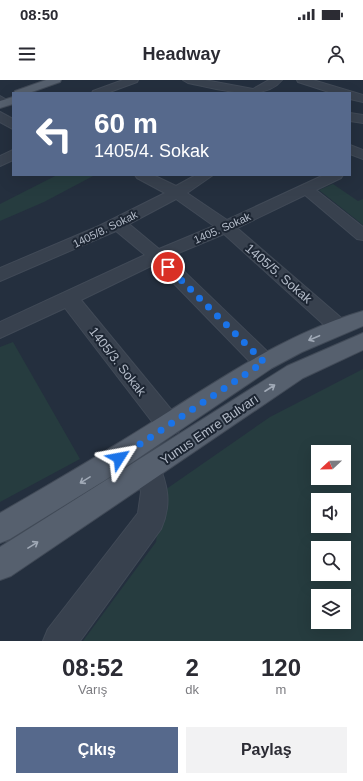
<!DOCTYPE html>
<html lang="tr">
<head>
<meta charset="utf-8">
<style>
	:root { --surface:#fff; --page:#f2f2f3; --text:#2b2b33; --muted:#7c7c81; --accent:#56698c }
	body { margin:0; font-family:Helvetica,sans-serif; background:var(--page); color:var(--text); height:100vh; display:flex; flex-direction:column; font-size:15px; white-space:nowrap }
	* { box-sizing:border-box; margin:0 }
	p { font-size:13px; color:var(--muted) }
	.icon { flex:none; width:22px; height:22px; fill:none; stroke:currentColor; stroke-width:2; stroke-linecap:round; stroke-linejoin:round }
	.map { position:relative; height:561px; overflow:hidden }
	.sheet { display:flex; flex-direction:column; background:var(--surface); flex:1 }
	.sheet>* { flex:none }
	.top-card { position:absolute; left:12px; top:12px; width:339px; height:84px; border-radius:0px; box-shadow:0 4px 16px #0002; background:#56698c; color:#fff; overflow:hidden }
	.needle { width:26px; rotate:248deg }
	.fabs { position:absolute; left:311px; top:365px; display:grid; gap:8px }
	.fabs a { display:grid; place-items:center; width:40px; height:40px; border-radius:0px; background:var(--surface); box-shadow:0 4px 16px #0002; font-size:20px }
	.pin { position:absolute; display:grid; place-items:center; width:34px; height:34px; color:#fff; margin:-17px; border:2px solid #fff; border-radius:50%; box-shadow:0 1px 4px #0007 }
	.me { position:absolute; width:44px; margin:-22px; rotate:56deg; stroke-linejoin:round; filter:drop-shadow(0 0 3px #0008) }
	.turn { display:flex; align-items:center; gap:14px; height:84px; padding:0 16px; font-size:18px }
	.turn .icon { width:52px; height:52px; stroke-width:2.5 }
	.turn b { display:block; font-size:28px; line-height:34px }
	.eta { display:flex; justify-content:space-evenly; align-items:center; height:68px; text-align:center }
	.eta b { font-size:24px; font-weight:700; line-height:28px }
	.action { display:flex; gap:8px; margin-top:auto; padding:8px 16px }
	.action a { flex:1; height:46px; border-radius:0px; background:var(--accent); color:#fff; font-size:16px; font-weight:700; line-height:46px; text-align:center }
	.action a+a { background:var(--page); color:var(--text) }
	.status { display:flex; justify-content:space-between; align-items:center; height:28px; padding:0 20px; background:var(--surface); direction:ltr }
	.status svg { height:11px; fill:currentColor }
	header { display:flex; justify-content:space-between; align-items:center; height:52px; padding:0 16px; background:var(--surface); font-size:18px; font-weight:700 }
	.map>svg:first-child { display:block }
	.green { fill:#263c3f; fill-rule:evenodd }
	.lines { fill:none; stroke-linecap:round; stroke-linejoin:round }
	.street-casing { stroke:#414a57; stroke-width:2 }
	.primary-casing { stroke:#414a57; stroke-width:2 }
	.street { fill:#38414e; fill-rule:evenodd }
	.primary { fill:#56606e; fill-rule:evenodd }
	.oneway { stroke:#a1aab7 }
	.route { stroke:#1a73e8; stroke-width:7; stroke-dasharray:0 12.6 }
	.labels { text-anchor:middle; stroke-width:4; stroke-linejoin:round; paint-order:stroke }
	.far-street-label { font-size:11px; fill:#b4bcc9; stroke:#1d2633 }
	.street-label { font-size:13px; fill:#b4bcc9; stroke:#1d2633 }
</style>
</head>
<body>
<div class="status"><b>08:50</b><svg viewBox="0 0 49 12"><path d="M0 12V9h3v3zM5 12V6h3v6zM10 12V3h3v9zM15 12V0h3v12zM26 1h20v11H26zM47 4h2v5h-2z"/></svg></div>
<header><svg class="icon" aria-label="menu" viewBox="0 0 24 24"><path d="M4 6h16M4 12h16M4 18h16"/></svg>Headway<svg class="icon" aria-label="person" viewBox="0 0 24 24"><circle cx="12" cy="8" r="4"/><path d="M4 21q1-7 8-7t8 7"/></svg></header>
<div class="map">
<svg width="363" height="561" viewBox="0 0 363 561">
	<rect width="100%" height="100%" fill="#242f3e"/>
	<path class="green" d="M57,95H95L44,122L0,141V124Z
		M333,104L358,121L363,119V145L319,110Z
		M13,262L80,379L0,422V267Z
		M363,289V561H83L156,462L162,412L270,337ZM318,372H344V398H318ZM318,420H344V446H318ZM318,468H344V494H318ZM318,516H344V542H318Z"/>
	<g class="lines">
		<defs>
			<path id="street" d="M123,0H138L137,2L107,13H92L93,11Z
				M183,0H205L253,9L269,0H282C263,24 215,8 188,3Z
				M297,0H313L363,15V22L350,19V13H332L298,2Z
				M0,16L7,20L5,22L0,23Z
				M0,32L13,39V49L0,42Z
				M350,33L363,35V43L350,41Z
				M350,65L363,70V79L350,74Z
				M13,70V80L0,86V76Z
				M135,95H153L176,106L196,95H213L187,113L227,140L324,95H343L341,98L316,110L363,147V160L357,159L305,115L237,148L346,242L349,247L346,252L339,254L332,252L224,154L169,177L272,276L275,282L272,288L264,290L256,288L155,184L81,220L178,338L181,345L178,352L169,355L160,352L65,228L0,258V242L145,175L116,151L0,201V188L99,146L165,113L137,98ZM176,119L214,146L159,169L129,144Z
				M148,377L157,380C168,405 172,424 161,449L80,561H43L48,549L138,433L141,412L135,389L139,380Z"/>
			<path id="primary" d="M46,0H61L60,2L29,13H14L15,11Z
				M13,17V24L0,28V21Z
				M363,231V246L302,272L272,288L115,394L10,459L0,463V433C50,404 100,375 149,344C217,301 284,254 363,231Z
				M363,253V270L303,298L11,496L0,500V467L287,286Z"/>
		</defs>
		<use href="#street" class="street-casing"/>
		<use href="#primary" class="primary-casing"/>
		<use href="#street" class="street"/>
		<use href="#primary" class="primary"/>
	</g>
	<defs><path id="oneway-shaft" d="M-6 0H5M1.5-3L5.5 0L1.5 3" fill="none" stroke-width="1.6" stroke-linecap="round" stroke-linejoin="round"/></defs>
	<g class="oneway">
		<use href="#oneway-shaft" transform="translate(314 258) rotate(157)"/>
		<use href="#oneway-shaft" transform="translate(270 308) rotate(-33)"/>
		<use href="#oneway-shaft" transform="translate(85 400) rotate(148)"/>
		<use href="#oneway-shaft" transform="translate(33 465) rotate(-32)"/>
	</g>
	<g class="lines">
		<path class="route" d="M119,378L264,282L168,187"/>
	</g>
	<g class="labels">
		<g class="far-street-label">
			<text transform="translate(222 148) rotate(-24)" y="4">1405. Sokak</text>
			<text transform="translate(105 149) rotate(-26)" y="4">1405/8. Sokak</text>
		</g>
		<g class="street-label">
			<text transform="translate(279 193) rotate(41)" y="5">1405/5. Sokak</text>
			<text transform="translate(118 281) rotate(52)" y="5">1405/3. Sokak</text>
			<text transform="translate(209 349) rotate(-34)" y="5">Yunus Emre Bulvarı</text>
		</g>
	</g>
</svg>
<div class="fabs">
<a><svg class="needle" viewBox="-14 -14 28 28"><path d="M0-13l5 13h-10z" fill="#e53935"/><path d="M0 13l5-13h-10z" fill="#7c7c81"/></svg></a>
<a><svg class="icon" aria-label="sound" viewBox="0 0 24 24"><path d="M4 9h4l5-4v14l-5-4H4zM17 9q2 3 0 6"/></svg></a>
<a><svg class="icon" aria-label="search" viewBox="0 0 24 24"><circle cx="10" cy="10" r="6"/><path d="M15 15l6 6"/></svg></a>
<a><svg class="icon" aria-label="layers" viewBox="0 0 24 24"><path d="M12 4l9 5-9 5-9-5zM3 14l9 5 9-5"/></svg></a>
</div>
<div class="pin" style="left:168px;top:187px;background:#d93025"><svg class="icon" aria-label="arrive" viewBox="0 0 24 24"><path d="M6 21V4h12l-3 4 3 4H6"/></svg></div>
<svg class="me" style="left:119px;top:378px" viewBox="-20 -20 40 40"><path d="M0-17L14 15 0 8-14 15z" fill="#1a73e8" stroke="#fff" stroke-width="4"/></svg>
<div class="top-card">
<div class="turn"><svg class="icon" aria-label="left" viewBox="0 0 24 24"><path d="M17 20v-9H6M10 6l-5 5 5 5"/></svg><div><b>60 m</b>1405/4. Sokak</div></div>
</div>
</div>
<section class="sheet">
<div class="eta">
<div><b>08:52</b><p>Varış</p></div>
<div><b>2</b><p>dk</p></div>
<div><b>120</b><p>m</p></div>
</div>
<div class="action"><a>Çıkış</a><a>Paylaş</a></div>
</section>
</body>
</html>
